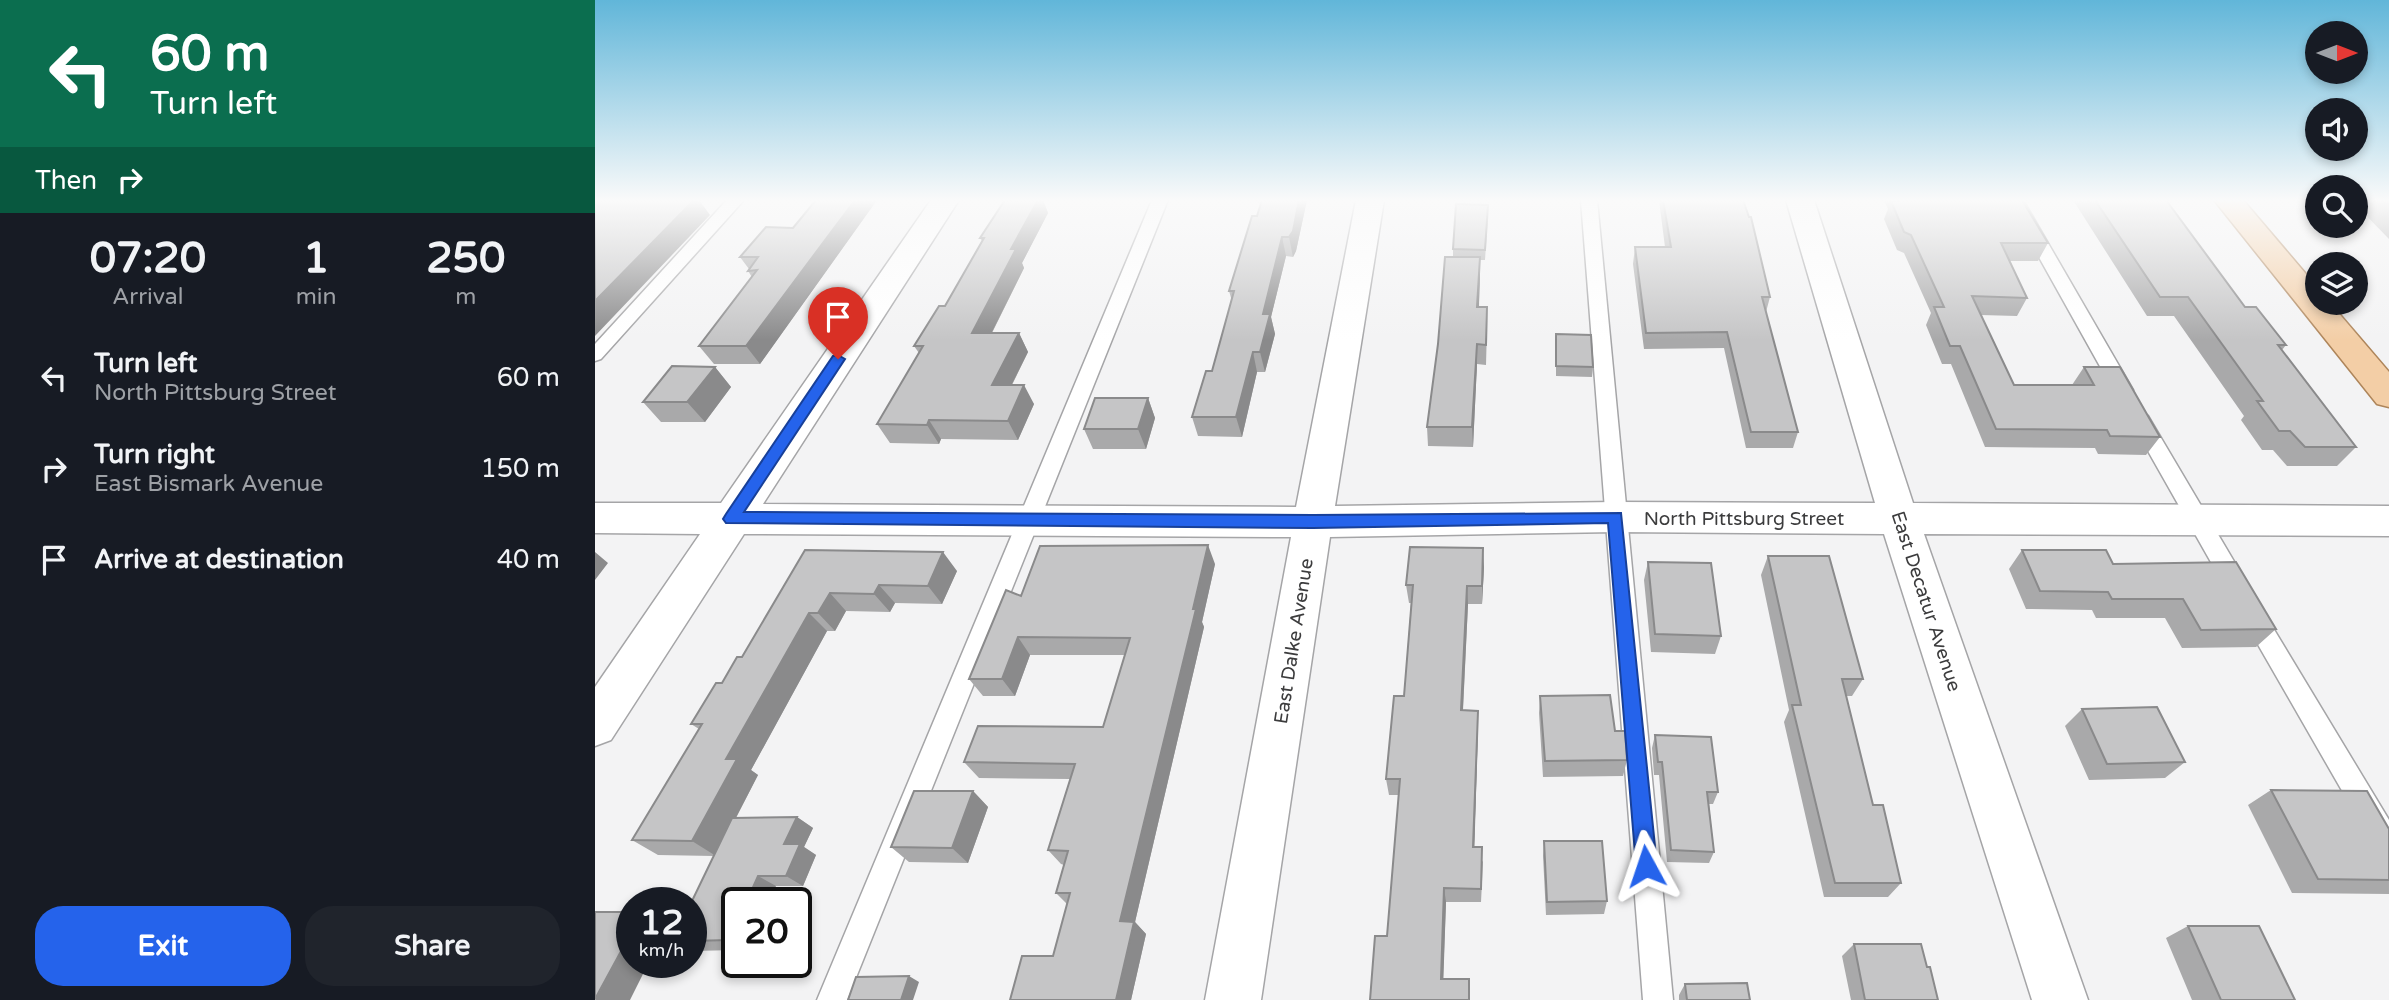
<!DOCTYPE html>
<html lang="en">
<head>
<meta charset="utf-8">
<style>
	:root { --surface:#171b24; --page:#20242c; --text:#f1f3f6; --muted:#9ea1a6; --accent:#2563eb }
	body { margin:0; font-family:"Varela Round",sans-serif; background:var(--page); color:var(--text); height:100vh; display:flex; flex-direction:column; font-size:26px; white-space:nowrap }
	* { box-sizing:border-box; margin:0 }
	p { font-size:23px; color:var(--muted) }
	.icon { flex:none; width:38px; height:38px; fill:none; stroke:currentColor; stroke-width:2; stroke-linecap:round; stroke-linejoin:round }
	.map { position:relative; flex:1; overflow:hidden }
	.sheet { display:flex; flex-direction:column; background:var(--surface); width:595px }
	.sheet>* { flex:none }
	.top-card { background:#0b6e4f; color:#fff; overflow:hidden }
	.needle { width:46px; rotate:90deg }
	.tools { position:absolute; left:1710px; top:21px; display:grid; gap:14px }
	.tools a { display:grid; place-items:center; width:63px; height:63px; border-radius:50%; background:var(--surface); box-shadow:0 4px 10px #0003; font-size:35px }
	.speed { position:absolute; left:21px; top:887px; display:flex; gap:14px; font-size:35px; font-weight:700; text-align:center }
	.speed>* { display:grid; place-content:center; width:91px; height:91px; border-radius:50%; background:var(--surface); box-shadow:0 4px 10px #0003; line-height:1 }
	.speed small { font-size:18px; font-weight:400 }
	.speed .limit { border:4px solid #111; border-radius:10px; background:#fff; color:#111 }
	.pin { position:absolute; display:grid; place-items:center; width:60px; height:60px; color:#fff; margin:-72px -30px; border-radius:50% 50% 50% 0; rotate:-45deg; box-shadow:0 0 7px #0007 }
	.pin .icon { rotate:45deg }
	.me { position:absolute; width:77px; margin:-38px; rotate:355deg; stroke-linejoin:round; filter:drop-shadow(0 0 5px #0008) }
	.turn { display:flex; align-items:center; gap:24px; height:147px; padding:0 35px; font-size:32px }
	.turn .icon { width:91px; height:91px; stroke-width:2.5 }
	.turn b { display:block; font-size:49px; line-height:60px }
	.then { display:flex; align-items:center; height:66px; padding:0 35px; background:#0003; gap:14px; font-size:26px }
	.eta { display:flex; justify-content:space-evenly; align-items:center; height:119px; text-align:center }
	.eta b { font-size:42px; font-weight:800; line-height:49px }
	.button { display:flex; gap:14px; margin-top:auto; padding:14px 35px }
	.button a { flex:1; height:80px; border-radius:28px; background:var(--accent); color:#fff; font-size:28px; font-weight:800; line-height:80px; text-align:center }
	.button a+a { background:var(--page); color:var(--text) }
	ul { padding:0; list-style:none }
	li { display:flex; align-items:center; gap:21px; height:91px; padding:0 35px }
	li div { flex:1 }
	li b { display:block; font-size:26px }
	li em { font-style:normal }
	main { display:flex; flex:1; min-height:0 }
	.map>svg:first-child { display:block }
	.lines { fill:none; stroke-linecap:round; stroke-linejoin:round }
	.service-casing { stroke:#a5a5a7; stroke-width:3 }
	.minor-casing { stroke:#a5a5a7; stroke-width:3 }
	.primary-casing { stroke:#ae855a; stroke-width:3 }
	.service { fill:#fff; fill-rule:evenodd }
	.minor { fill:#fff; fill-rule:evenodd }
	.primary { fill:#f3cea6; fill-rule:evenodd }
	.wall { fill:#a9a9aa }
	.shaded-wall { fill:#8a8a8b }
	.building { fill:#c5c5c6; stroke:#8a8a8b; stroke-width:2 }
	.route { fill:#2563eb; stroke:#184099; stroke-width:2 }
	.labels { text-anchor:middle; stroke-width:5; stroke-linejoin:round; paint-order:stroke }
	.street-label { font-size:19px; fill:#3c3c3d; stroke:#fff }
</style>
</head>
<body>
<main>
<section class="sheet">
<div class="top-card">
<div class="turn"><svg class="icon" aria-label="left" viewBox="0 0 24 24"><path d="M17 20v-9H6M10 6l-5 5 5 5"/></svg><div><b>60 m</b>Turn left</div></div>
<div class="then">Then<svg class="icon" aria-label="right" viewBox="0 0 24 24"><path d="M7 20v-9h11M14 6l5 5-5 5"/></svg></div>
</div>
<div class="eta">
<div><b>07:20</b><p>Arrival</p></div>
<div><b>1</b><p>min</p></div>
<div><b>250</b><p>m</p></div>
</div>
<ul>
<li><svg class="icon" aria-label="left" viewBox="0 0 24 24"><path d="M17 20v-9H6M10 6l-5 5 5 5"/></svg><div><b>Turn left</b><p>North Pittsburg Street</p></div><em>60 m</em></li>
<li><svg class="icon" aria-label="right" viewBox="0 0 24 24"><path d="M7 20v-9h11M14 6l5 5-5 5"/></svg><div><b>Turn right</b><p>East Bismark Avenue</p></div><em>150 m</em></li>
<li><svg class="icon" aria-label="arrive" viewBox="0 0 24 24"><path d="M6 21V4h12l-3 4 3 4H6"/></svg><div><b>Arrive at destination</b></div><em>40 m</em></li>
</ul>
<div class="button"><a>Exit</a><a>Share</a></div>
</section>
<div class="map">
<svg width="1794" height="1000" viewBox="0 0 1794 1000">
	<rect width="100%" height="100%" fill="#f3f3f4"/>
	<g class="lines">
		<defs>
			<path id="service" d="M132,200H149L6,359L0,361V344Z
				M557,200H573L252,1000H222Z
				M986,200H1002L1078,1000H1048Z
				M1412,200H1428L1538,390L1535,395H1521Z
				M1546,414L1553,416L1650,580L1653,587L1650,594L1642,596L1634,594L1536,421L1539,416Z
				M1658,605L1666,608L1794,820V859L1784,855L1650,622L1646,615L1650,608Z"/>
			<path id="minor" d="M336,200H364L168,504L701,507L761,200H789L740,506L1021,502L1280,503L1191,200H1219L1318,503L1794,506V536L1329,534L1493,1000H1437L1289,534L1021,532L735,537L666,1000H610L696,537L149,534L16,740L0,746V687L105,534L0,533V503H126Z"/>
			<path id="primary" d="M1619,200H1648L1722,287V303H1735L1794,372V407L1782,404Z"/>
		</defs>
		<use href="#service" class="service-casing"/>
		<use href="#minor" class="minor-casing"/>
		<use href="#primary" class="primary-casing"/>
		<use href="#service" class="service"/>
		<use href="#minor" class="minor"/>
		<use href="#primary" class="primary"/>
	</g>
	<path class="wall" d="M221,200H282L165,364H119L104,346L157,277L153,271L154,269L145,257L198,228Z
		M410,200H448L453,213L427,263L429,268L397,333H424L433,352L417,385L439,404L423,440L346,439L344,444L295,443L282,424L324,353L319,346L350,306L387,241L385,238Z
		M667,200H712L701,251L698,257L691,256L676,317L680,334L670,372H662L647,437L603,436L597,417L617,371L637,301L634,291L662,216Z
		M1064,200H1148L1175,297L1171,312L1203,432L1198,448H1151L1129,348L1049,349L1038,264L1040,247H1070Z
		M1289,200H1427L1453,243L1443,261H1414L1432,298L1422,316L1386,315L1419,385H1477L1489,367L1565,437L1551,455L1503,454L1500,448L1390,447L1356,364H1347L1331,325L1336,313L1309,253L1302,250L1289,219L1293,209Z
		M1478,200H1571L1650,307L1691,345L1687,350L1761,447L1742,466H1692L1678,450H1667L1646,420L1649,416L1579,316H1552Z
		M1760,200H1794V239L1760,204Z
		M893,215L890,260H885L884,307L892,327L891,365L882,364L878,447L833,446L832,427L843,344L858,257V249Z
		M961,334L998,367L997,377L961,376Z
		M120,367L136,387L110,422H66L48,402Z
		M553,398L560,418L551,449H498L489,429Z
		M210,550L362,571L347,604L300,603L295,612L251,611L240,631H232L156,770L163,775L141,818L202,817L218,828L209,847L221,855L208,886H181L142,903V950L98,951L96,950V903L119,856L63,855L37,840L104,729L96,724L147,657Z
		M1427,550L1518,564L1681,629L1661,647L1587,648L1570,618H1501L1497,610L1431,609L1414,569Z
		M1173,556L1268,679L1257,696H1251L1278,805L1306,883L1293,897H1229L1189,722L1194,710L1166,575Z
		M1053,562L1126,636L1120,654L1056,652L1049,580Z
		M620,564L607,622L609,627L540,922L551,934L536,1000H415L458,956L472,904L461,893L469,865L466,864L453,850L475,779L384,778L369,762L508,727L530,655H435L420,696H388L374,679L426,596Z
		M889,567L887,604H873L868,711L883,728L879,847L888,862L886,902H851L848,979L875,990V1000H775L792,936L804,795H794L791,779L809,696L816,603H814L811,585Z
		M945,696L1020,731L1032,760L1028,776L948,777L944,713Z
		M1487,709L1590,762L1570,778L1494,780L1470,726Z
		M1060,735L1123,792L1118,804H1114L1119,852L1114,863L1072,862L1064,775H1059L1057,748Z
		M1676,790L1794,829V894L1697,893L1653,805Z
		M378,791L393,807L373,863L314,862L296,847Z
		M949,841L1012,901L1009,914L951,915L948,856Z
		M1593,926L1700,1000H1597L1571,938Z
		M1259,944L1332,967L1343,1000H1256L1247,956Z
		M1090,984L1155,1000H1084V995Z"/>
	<path class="shaded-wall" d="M99,200H104L115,215L0,336V301Z
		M260,200H282L165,364L151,346Z
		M443,200H448L453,213L427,263L429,268L387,352L377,333L416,249Z
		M704,200H712L701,251L698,257L694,237Z
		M687,237L691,256L676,317L680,334L670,372L665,352L668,314Z
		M885,257V277L883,327L882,307Z
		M424,333L433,352L407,404L397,385Z
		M882,344V364L878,447L877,427Z
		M658,352L662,372L647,437L641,417Z
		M120,367L136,387L110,422L92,402Z
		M429,385L439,404L423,440L413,421Z
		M553,398L560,418L551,449L543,429Z
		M334,420L346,439L344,444L332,425Z
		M613,545L620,564L607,622L609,627L540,922L551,934L536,1000H521L525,921Z
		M888,548L889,567L887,604V586Z
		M0,552L13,563L0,580Z
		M348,552L362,571L347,604L333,586Z
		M284,585L300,603L295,612L279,594Z
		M872,586L873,604L867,727L866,710Z
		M235,593L251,611L240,631L223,613Z
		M214,613L232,631L156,770L163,775L121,856L97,841L131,759Z
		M423,637L435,655L420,696L407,679Z
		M883,711V728L879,861L878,847Z
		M378,791L393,807L373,863L357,848Z
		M202,817L218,828L209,847L221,855L208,886L191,876L189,844Z
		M163,876L181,886L173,903H151Z
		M849,888L851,902L848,990L846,979Z
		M142,922V944L134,940Z
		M37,931V962H54L35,1000H0Z
		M314,976L324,982L318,1000H306Z"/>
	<path class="building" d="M0,200H99L0,301Z
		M221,200H260L151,346H104L162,270L153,271L163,257H145L171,227L198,228Z
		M410,200H443L416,249H421L377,333H424L397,385H429L413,421L334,420L332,425L282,424L328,346H319L344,306H350L389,238H385Z
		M667,200H704L698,231L694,237H687L668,314H675L665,352H658L641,417H597L611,371H617L639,291H634L657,216H662Z
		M1068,200H1148L1154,217H1156L1175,297H1167L1203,432H1156L1132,332L1051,333L1040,247H1076Z
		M1303,200H1427L1453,243H1406L1432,298L1377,296L1419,385H1499L1489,367H1525L1565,437L1515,436L1512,430L1401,429L1365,346H1355L1339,307H1349L1316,235L1309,232L1296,201H1303Z
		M1500,200H1571L1650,307H1661L1691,345H1683L1761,447H1710L1695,431H1684L1662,401H1668L1593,297H1565Z
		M861,204L893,205L890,250L858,249Z
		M850,257H885L882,307H892L891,345L882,344L877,427H832L843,344Z
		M961,334L996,335L998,367L961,366Z
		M77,366L120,367L92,402H48Z
		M500,398H553L543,429H489Z
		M613,545L598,609H601L525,921L539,922L521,1000H415L427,956H458L475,893H461L473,851L453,850L480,764L369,762L383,726L508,727L535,638L423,637L407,679H374L411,590L426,596L445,546Z
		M815,547L888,548L887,586H872L866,710L883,711L878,847H887L886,889L849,888L846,979H874V1000H775L780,936H792L805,779H791L799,696H809L818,585H811Z
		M210,550L348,552L333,586L284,585L279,594L235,593L223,613H214L131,759H142L97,841L37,840L107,724H96L121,683H127L142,657H147Z
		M1427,550H1511L1518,564L1641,562L1681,629L1606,630L1588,599H1517L1513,592L1445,591Z
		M1173,556H1234L1268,679H1247L1278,805H1288L1306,883H1240L1197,705H1206Z
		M1053,562L1116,563L1126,636L1060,634Z
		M1015,695L1020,731H1030L1032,760L950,761L945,696Z
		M1562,707L1590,762L1512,764L1487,709Z
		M1060,735L1116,737L1123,792H1112L1119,852L1076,850L1067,762H1063Z
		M1676,790L1772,791L1794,829V880L1723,879Z
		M319,791H378L357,848L296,847Z
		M202,817L189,844H205L191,876H163L151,903H142V922L134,940L96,941V903L137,818Z
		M949,841H1007L1012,901L952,902Z
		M0,912H37V931L0,999Z
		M1593,926H1664L1700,1000H1626Z
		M1259,944H1326L1332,967H1335L1343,1000H1270Z
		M314,976L306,1000H253L261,977Z
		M1152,983L1155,1000H1092L1090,984Z"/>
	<linearGradient id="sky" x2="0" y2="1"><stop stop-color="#61b6d9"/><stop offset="0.59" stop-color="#fafafa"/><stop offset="1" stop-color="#fafafa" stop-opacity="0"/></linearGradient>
	<rect width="1794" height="340" fill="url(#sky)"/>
	<path class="route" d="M243,355L250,359L149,512L718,515L1026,513L1062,866L1059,873L1051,876L1044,873L1041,866L1013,523L718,528L131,523L128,519L131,514L238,356Z"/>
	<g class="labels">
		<g class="street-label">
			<text x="1149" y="525">North Pittsburg Street</text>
			<text transform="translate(1332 601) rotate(72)" y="7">East Decatur Avenue</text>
			<text transform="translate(698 641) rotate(-81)" y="7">East Dalke Avenue</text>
		</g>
	</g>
</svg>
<div class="tools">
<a><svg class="needle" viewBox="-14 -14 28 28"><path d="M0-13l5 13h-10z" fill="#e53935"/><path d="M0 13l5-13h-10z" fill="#9ea1a6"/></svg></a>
<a><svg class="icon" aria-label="sound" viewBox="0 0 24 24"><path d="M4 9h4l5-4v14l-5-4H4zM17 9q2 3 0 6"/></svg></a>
<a><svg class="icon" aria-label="search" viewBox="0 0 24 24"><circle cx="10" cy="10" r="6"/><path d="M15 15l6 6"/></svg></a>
<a><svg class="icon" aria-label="layers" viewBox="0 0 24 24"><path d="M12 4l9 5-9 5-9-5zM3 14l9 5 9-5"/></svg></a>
</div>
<div class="speed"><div>12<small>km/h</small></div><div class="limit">20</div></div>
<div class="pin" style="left:243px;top:359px;background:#d93025"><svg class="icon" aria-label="arrive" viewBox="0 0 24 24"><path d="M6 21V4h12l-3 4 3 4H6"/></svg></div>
<svg class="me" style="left:1051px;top:866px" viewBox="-20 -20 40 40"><path d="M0-17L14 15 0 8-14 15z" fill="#2563eb" stroke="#fff" stroke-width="4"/></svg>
</div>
</main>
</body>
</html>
